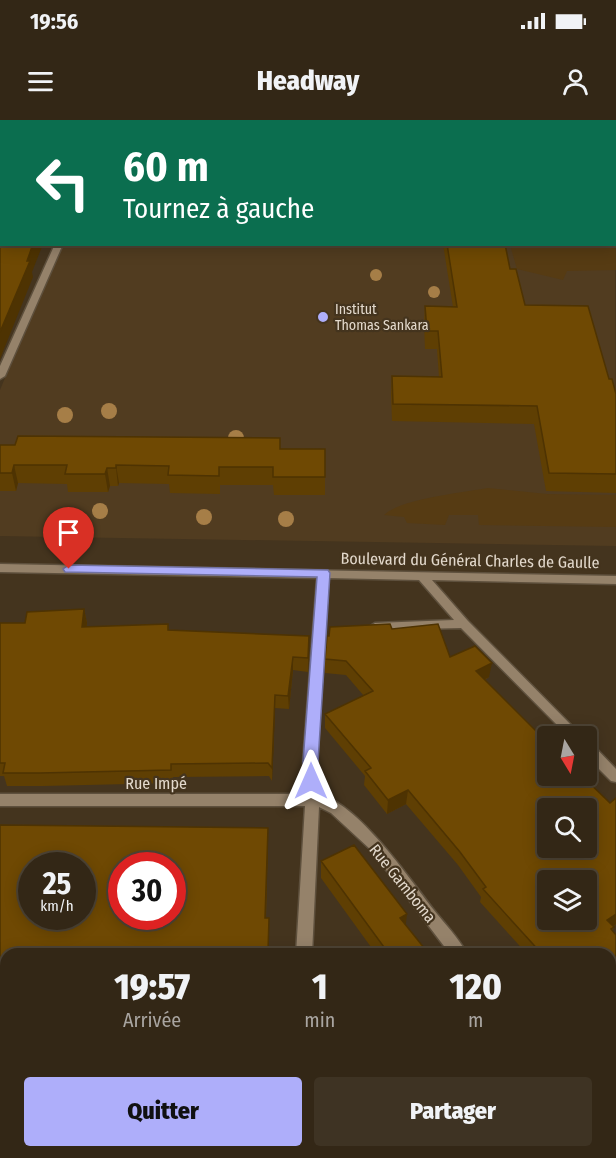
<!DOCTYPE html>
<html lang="fr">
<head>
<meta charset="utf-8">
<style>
	:root { --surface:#332716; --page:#3e3323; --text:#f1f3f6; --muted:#a9a5a1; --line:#4e4435; --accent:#aeaefa }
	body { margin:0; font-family:"Fira Sans Condensed",sans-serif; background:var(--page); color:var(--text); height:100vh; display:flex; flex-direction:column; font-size:22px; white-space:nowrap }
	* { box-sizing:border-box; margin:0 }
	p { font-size:20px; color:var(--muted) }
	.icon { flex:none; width:33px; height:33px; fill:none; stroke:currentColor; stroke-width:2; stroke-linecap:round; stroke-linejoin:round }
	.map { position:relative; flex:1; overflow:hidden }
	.side { position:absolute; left:0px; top:828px; width:616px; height:210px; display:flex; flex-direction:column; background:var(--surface); border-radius:18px 18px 0 0; box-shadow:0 3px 15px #0003,0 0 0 2px var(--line) }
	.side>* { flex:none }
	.banner { position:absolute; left:0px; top:0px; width:616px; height:126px; box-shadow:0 3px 15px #0003,0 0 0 2px var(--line); background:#0b6e4f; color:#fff; overflow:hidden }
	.needle { width:39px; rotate:170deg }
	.buttons { position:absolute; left:537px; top:606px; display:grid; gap:12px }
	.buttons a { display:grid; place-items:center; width:60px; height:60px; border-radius:6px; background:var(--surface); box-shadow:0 3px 15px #0003,0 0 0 2px var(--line); font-size:30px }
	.speed { position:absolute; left:18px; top:732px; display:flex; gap:12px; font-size:30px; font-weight:700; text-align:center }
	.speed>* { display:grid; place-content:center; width:78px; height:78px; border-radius:50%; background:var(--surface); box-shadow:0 3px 15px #0003,0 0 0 2px var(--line); line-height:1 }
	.speed small { font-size:15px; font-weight:400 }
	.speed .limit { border:9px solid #d22; background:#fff; color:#111 }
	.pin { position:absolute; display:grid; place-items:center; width:51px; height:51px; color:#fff; margin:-62px -26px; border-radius:50% 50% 50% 0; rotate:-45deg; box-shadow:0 0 6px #0007 }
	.pin .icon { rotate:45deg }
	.me { position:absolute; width:66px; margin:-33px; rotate:0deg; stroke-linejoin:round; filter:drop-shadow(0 0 4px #0008) }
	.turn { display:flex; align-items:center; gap:21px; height:126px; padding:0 24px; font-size:27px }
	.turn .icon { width:78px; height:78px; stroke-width:2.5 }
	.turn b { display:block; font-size:42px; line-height:51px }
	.eta { display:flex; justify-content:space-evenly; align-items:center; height:102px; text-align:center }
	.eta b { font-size:36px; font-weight:800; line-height:42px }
	.action { display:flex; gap:12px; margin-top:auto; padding:12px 24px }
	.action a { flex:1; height:69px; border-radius:6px; background:var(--accent); color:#111; font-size:24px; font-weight:800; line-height:69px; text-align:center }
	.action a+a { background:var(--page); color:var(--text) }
	.status { display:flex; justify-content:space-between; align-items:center; height:42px; padding:0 30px; background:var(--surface); direction:ltr }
	.status svg { height:16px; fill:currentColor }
	header { display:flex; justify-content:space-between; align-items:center; height:78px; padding:0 24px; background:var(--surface); font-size:27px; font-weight:800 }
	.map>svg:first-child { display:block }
	.built { fill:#513c20 }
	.green { fill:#563b13 }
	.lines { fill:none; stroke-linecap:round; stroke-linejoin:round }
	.minor-casing { stroke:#5e503d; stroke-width:3 }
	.tertiary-casing { stroke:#5e503d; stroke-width:3 }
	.minor { fill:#95826a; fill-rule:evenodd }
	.tertiary { fill:#95826a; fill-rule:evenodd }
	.tree { fill:#a67e47 }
	.wall { fill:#5f3f03 }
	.shaded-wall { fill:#4e3302 }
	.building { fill:#6f4903; stroke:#4e3302; stroke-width:1.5; fill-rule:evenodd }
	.route { fill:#aeaefa; stroke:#7171a2; stroke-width:1.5 }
	.poi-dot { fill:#aeaefa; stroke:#44341e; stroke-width:2 }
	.labels { text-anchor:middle; stroke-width:4.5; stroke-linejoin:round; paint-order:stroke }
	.far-poi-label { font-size:14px; fill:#e3d9cc; stroke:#44341e; text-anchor:start }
	.street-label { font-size:16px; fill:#e3d9cc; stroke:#44341e }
</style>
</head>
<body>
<div class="status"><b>19:56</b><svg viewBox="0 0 49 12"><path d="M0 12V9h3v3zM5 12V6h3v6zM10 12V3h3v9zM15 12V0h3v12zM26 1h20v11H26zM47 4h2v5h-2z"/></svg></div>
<header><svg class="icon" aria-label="menu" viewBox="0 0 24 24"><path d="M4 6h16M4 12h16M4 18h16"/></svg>Headway<svg class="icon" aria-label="person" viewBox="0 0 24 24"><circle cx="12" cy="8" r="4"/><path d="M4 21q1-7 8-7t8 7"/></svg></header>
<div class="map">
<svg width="616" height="1038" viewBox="0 0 616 1038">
	<rect width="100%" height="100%" fill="#44341e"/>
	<path class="built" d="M615,38L616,426L0,416V270L60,125L615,124Z"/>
	<path class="green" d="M615,57L616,150L567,151L563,160L517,149L510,125L615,124Z
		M488,368L547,374L616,375V407L479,405L478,395H449L445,405L407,403L404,397L384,395C400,379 465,372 488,368Z"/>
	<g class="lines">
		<defs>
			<path id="minor" d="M79,0H85L86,2H79Z
				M543,0H551L552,2H544Z
				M578,0H586L576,2Z
				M615,29H616V34H615Z
				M0,81H2L0,87Z
				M55,124H63L5,256L0,259V246Z
				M0,444L616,456V464L432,460L468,501L582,616H568L461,508L371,510L369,507L375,503L454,500L419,460L328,458L317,642L319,675C356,681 410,759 433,789C444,803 459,818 467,834H450L371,730L331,693L319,687L312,834H296L305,686H0V674H305L303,642L317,458L0,452Z
				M586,622L591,623L616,649V662L611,661L586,636Z
				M0,910H6V926H0Z
				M610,1000L616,1002V1023L610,1020Z
				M290,1032H308V1038H290Z"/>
			<path id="tertiary" d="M0,25H2V29H0Z"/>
		</defs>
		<use href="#minor" class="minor-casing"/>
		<use href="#tertiary" class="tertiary-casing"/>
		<use href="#minor" class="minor"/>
		<use href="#tertiary" class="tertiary"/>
	</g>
	<g class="tree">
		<circle cx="376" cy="155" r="6"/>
		<circle cx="434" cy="172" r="6"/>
		<circle cx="109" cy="291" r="8"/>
		<circle cx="65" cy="295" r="8"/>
		<circle cx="236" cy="318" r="8"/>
		<circle cx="100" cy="391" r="8"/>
		<circle cx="204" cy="397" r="8"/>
		<circle cx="286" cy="399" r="8"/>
	</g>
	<path class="wall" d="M592,0H616V12L615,11V2H595Z
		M443,124H505L510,149L525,185L609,259L616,274V373L546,371L534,304L392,301L391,274L392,256L439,257L437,229H425L424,203L425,186L453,187Z
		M0,325L325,329V375H274L273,365H220V374L170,373L169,364L119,363L118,366H110L108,372H68L67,364L18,363L16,371H0Z
		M84,489L87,503L86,507L168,504L169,510L309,529L308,552L293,550L289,589L275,588L272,661L269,656L173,657V663L43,666H7L4,656H0V503H25Z
		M392,509L489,557L485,560L548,623L610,683L616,678V804L613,807H614L612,811L616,815V933L610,927V834H527L480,782L481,777L458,745L406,684L387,694L364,665L365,656L325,608V594L364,576L346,555L325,553V539Z
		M0,705L268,721L266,798H269V834H6V892H0Z
		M321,741L406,805L429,834H376L321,758Z
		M616,933V983L610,976V937Z
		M339,1032H590L595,1038H343Z"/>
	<path class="shaded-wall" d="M27,0H78V2H17Z
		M0,4H2V15H0Z
		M33,124H43L32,152L33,157L0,239V212Z
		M14,345L18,363L16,371L12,353Z
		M116,345L119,363L118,366L116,348Z
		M107,348L110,366L108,372L105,354Z
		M84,489L87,503L85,520L82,507Z
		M309,516V529L308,552V538Z
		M293,537V550L289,589L288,576Z
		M492,543L489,557L474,565L476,551Z
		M275,575V588L272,661V648Z
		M408,670L406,684L387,694L388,680Z
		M268,708V721L265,810V798Z
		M407,794L405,811L400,798Z
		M616,794V804L602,813L607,800Z
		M132,1032H137L136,1038H131Z"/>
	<path class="building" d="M0,0H27L17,2H2V4H0Z
		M138,0H284L285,2H139Z
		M0,88L2,98V124H33L27,141H30L0,212Z
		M447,124H505L510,149H516L525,185L588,186L609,259H612L616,274V354L549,353L537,286L393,284L392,256L442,257L438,211H427L425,186L457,187Z
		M18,316L280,318V329H325V357H273V347H219V356L168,355L169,346L116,345V348H107L105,354H65L67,345H14L12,353H0V325H15Z
		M84,489L82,507L168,504V510L309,516L308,538L293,537L288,576L275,575L272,648L268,643L171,644V650L40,653H3L5,643H0V503H25L27,492Z
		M390,504L392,509L438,504L450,537L475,526L492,543L476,551L548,623V656H582L610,683L616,678V794L607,800L614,807L611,809L616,815V915L610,909V834H542L483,769L486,767L460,732L408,670L388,680L365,651L371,648L325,594L373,571L346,541L325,539L327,516H329L330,507ZM548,688H586V728H548ZM548,760H586V800H548Z
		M0,705L268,708L265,798H269L268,831L209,830V834H6V880H0ZM32,746H82V796H32ZM122,746H172V796H122Z
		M354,725L407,794L400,798L429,834H389L321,741Z
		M616,933V974L610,967V937Z
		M94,1032H132L131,1038H92Z
		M180,1032H248L247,1038H180Z
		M349,1032H590L595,1038H354Z"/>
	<path class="route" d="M69,445L328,450L330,453L318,642L319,661L316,665L311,667L306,665L303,642L317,457L65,452L63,449Z"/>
	<circle class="poi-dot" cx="323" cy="197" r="6"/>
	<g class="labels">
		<g class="far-poi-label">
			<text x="335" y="194">Institut<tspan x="335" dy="16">Thomas Sankara</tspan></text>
		</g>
		<g class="street-label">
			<text transform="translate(470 440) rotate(1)" y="6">Boulevard du Général Charles de Gaulle</text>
			<text x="156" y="669">Rue Impé</text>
			<text transform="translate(403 763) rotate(51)" y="6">Rue Gamboma</text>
		</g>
	</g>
</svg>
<div class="buttons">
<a><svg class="needle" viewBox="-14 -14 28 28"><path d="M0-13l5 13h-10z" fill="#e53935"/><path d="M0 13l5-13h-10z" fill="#a9a5a1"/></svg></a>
<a><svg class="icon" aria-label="search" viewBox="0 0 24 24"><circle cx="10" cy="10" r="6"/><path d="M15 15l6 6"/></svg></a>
<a><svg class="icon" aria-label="layers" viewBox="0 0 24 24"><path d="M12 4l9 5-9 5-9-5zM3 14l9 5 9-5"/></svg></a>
</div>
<div class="speed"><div>25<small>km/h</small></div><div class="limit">30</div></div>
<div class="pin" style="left:69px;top:449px;background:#d93025"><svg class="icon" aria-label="arrive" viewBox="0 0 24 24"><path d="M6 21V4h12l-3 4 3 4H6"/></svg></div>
<svg class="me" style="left:311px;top:661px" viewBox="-20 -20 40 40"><path d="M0-17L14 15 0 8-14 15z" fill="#aeaefa" stroke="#fff" stroke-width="4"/></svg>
<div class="banner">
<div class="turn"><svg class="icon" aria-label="left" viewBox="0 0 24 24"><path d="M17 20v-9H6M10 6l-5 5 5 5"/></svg><div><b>60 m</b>Tournez à gauche</div></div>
</div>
<section class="side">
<div class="eta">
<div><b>19:57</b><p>Arrivée</p></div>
<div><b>1</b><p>min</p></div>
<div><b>120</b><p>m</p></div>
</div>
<div class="action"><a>Quitter</a><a>Partager</a></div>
</section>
</div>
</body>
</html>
